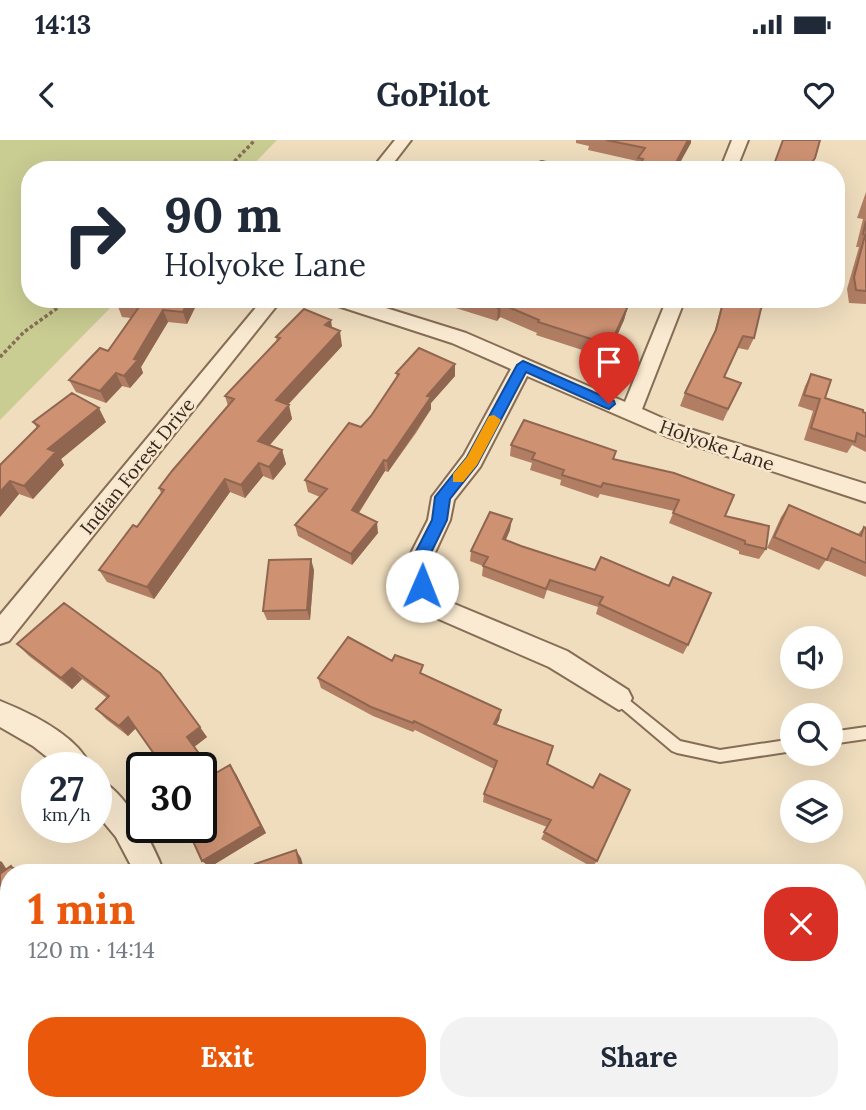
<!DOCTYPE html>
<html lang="en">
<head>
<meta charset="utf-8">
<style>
	:root { --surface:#fff; --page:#f2f2f3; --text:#1f2937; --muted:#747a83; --accent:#ea580c }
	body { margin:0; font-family:Lora,serif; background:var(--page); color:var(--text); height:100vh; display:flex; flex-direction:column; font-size:26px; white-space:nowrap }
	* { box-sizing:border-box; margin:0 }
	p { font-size:23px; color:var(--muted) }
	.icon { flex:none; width:38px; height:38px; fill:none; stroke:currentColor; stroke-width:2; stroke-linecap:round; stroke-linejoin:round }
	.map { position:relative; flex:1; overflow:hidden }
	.side { position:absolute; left:0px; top:724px; width:866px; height:247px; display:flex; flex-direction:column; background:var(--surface); border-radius:28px 28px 0 0; box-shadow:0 7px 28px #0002 }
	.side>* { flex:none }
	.banner { position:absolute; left:21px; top:21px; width:824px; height:147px; border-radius:28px; box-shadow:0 7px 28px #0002; background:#fff; color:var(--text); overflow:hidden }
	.controls { position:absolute; left:780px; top:486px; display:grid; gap:14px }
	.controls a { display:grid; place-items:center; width:63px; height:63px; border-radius:50%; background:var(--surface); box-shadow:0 7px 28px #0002; font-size:35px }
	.speed { position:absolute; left:21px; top:612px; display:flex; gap:14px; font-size:35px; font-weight:700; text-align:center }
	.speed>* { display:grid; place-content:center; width:91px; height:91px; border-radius:50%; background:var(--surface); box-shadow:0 7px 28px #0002; line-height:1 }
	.speed small { font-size:18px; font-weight:400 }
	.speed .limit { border:4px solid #111; border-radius:10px; background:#fff; color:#111 }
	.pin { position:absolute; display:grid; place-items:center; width:60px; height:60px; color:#fff; margin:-72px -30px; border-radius:50% 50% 50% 0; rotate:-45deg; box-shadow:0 0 7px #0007 }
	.pin .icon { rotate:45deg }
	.me { position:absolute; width:77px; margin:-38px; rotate:1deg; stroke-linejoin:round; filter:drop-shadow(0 0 5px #0008) }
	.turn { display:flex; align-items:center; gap:24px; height:147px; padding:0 28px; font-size:32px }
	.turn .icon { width:91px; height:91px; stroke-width:2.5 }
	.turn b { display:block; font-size:49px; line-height:60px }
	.round { display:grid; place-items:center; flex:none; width:74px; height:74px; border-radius:28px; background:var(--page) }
	.head { display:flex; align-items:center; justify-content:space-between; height:119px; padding:0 28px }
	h1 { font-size:42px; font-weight:700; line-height:52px; color:var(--accent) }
	.action { display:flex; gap:14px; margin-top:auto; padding:14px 28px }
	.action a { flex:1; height:80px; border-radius:28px; background:var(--accent); color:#fff; font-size:28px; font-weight:700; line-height:80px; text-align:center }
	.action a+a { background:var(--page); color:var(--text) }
	.status { display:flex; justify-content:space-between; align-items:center; height:49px; padding:0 35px; background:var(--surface); direction:ltr }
	.status svg { height:19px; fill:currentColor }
	header { display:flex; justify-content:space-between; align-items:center; height:91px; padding:0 28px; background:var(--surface); font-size:32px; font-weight:700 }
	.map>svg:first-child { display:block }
	.green { fill:#cacd92 }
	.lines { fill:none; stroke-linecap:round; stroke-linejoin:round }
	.lane-casing { stroke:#876d56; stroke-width:4 }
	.street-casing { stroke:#876d56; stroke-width:4 }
	.path { stroke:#876d56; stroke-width:3.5; stroke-dasharray:3.5 2.5; stroke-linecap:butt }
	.lane { fill:#faead1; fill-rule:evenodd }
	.street { fill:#faead1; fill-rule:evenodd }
	.wall { fill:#b17e63 }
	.shaded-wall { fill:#906650 }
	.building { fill:#ce9273; stroke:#906650; stroke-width:2 }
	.route { fill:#1a73e8; stroke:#114b97; stroke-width:2 }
	.slow { fill:#f59e0b }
	.labels { text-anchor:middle; stroke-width:5; stroke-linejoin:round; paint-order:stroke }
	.street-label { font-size:19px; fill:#36261b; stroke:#f6e7ce }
</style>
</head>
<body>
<div class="status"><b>14:13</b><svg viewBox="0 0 49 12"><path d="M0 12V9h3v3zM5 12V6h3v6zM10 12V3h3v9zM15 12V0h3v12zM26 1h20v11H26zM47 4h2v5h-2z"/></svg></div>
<header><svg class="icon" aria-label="back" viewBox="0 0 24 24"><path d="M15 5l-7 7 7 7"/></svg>GoPilot<svg class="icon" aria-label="heart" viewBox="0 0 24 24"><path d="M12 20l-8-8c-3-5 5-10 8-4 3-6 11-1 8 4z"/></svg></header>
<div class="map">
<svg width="866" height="970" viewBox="0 0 866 970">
	<rect width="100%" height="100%" fill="#efddbe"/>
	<path class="green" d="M0,0H277L248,30H30V159H119L0,280Z"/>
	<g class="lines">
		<defs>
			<path id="lane" d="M619,552L680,601L720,610L793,599V611L720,622L677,613L672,611L614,562L613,558L614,554Z
				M866,587V599L831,604V592Z"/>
			<path id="street" d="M395,0H411L388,30H371Z
				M732,0H748L736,30H720Z
				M542,22L560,27L562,30H536V24Z
				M263,159H282L9,501L0,504V475Z
				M327,159H357L466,193L625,262L667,159H685L642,269L680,286L866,344V362L666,296L527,236L480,327L454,360L450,380L431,421L433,442L452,463L567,511L628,550L632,558L628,566L619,570L549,527L434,477L410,446L407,421L428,380L432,357L464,315L511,229L452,203L329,163Z
				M0,561C30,573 79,596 91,628H61L33,606L0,587Z
				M96,638C125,649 154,705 164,733H135L116,697L96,673Z
				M182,962H216L217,970H183Z"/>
		</defs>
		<use href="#lane" class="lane-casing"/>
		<use href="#street" class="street-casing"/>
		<path class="path" d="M226,30L255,0
			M0,217L24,192L70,159"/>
		<use href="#lane" class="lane"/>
		<use href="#street" class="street"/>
	</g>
	<path class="wall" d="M576,0H691L676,30H636L637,21L588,10L589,6L576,3Z
		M866,52V164L849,163L847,149L859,107H856L863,79L857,78Z
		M427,159H613L611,162L628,166L624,180L607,218L536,195L537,193L500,177L497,181Z
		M723,159H767L760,173L754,198L748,210L738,208L724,238L741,243L723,281L680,266L685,253L713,197Z
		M199,160L187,184L168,182L141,227L143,233L130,248L122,246L106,263L76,252L69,240L108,211L131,178L122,177L117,164Z
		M332,188L342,206L288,265L292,279L270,305L282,310L286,324L273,340L263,336L245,358L230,352L154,459L107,442L99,430L137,387L161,353L159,348L228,266L225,256L277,202L276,197Z
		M455,224V236L431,263V269L416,293L388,332L385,331L359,373L378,393L352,425L298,396L295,385L320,357L308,352L305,340L371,276L397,238L396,233Z
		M811,234L825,258L866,273V312L852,305L847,313L804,300L813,271L798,266L805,246Z
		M33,282H106L61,319L64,325L33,359L19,354L0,377V325L37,288Z
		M511,305L616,311L614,319L725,376L766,409L759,419L739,414V411L669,383L674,371L600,354L598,358L560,345L561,340L530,330L532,323L510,316Z
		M789,365L858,394L864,387L866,388V437L826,420L819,430L767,408L781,377Z
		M510,390L506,400L688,505L683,514L596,474L598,467L547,450L544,459L482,436L483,426L470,421L471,411Z
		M314,430L310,480H267L263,471Z
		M64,463L207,597L194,607L214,634H236L266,693L210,727L202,721L201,628L136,588L128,596L106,579L96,569L107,558L82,539L72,549L29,516L17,504Z
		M392,521L501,570L499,580L496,585L547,624L592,648L600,634L597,721L592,727L541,699L547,687L483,662L484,654L494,629L415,590L413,592L373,576L321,548L318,538Z"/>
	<path class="shaded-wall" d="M688,0H691V3L676,30H672Z
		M189,159H199L187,184L183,172Z
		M501,164L500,177L497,181L498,168Z
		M628,166L624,180L607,218L610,205Z
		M163,170L168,182L141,227L143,233L130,248L124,236Z
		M331,180L333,194L325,185Z
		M340,191L342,206L279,274L276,260Z
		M455,224V236L431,263V269L388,332L387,321L427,256Z
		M116,233L122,246L106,263L100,251Z
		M289,265L292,279L262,314L258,301Z
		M99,268L106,282L61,319L64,325L33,359L24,346L48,309Z
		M282,310L286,324L273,340L269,327Z
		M384,320L385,331L353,381L352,370Z
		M259,323L263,336L245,358L241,345Z
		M225,339L230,352L154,459L147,447Z
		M10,341L19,354L0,377V352Z
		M512,379L510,390L501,409L503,399Z
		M377,382L378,393L352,425L351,414Z
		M311,419L314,430L310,480L307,470Z
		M72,528L82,539L72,549L61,538Z
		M501,570L499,580L492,593L494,584Z
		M128,577L137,587L128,596L119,586Z
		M200,587L207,597L194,607L187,597Z
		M230,625L236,634L266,693L210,727L202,721Z
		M296,710L301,718L305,733H302Z
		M0,721L2,722L9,733H1L0,731Z
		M11,726L22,731L24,733H16Z
		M9,767V780L0,787V774Z
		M9,889V899L5,901L0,900V893Z
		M32,962H49L50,970H32Z
		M343,962H348L349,970H345Z"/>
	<path class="building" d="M606,0H688L672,30H637L643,19L638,18L645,8Z
		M783,0H820L815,18L806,30H772Z
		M866,81V151L856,150L854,137L865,95L863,94Z
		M117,159H189L183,172L163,170L134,219L138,220L124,236L116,233L100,251L69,240L100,208L108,211L139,167L117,164Z
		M470,159H607L606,160L628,166L610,205L538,182L539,180L501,164L498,168Z
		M724,159H767L766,161L763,160L754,198L743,196L724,237L741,243L728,269L685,253L716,190Z
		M304,169L331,180L325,185L340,191L276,260L289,265L258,301L282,310L269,327L259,323L241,345L225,339L147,447L99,430L133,385L137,387L164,350L159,348L172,331L234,259L225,256L280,198L276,197Z
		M419,208L455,224L427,256L431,257L387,321L384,320L352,370L377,382L351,414L295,385L327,349L305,340L349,283L361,287L371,276L399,234L396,233Z
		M811,234L831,240L825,258L863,270V272L866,273V297L857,293L855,302L811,288L820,259L804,255Z
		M72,253L99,268L48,309L56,312L24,346L10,341L0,352V325L39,286L33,282Z
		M524,280L616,311L613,319L674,333L734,355L725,376L769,386L766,409L745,404V401L673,373L679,360L603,343L601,347L562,335L564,330L532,319L535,313L511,305Z
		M789,365L861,396L864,387L866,388V423L832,408L827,420L774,397Z
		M490,372L512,379L503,399L521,406L595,430L601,417L669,446L673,437L711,453L688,505L599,464L603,457L550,440L546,449L483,426L488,417L471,411Z
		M311,419L307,470L263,471L269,420Z
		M64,463L160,533L200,587L187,597L214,634L230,625L261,686L202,721L187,688H201V628H164L128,577L119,586L96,569L109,556L72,528L61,538L17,504Z
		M348,497L392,521L395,515L423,525L420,533L501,570L494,584L553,606L547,624L593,648L600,634L630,650L597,721L544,692L551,680L484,654L497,621L414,581L413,583L371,567L318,538Z
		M296,710L302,733H257L255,724Z
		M11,726L16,733H9V767L0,774V731L1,733Z
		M9,800V889L0,893V804Z
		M9,928V962H32V970H0V932Z
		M280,962H343L345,970H282Z"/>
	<path class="route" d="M523,221L614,261L615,264L609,269L604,267L526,232L477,325L450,359L447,380L427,421L430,446L422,453L417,451L411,421L432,380L435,357L467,317L517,225Z"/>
	<path class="slow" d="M494,275L501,280L477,325L463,342H453V334L467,317L489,276Z"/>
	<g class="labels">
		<g class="street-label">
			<text transform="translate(717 305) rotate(19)" y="7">Holyoke Lane</text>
			<text transform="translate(137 326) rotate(-51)" y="7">Indian Forest Drive</text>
		</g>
	</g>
</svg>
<div class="controls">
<a><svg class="icon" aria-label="sound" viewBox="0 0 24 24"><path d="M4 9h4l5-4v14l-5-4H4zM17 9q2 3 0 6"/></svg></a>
<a><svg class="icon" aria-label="search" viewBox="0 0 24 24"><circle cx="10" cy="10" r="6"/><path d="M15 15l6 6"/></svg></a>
<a><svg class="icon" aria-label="layers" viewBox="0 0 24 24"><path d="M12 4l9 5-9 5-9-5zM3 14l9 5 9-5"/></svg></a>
</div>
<div class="speed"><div>27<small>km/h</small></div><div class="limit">30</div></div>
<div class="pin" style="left:609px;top:264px;background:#d93025"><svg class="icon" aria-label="arrive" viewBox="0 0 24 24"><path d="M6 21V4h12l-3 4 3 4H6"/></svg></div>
<svg class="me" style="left:422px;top:446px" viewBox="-20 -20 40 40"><circle r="19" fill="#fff"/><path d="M0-13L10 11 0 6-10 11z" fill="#1a73e8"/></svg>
<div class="banner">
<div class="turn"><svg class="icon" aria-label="right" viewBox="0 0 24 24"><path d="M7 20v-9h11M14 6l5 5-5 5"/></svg><div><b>90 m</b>Holyoke Lane</div></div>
</div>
<section class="side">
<div class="head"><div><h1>1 min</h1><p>120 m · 14:14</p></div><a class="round" style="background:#d93025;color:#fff"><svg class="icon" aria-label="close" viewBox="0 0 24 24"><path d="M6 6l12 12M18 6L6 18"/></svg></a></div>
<div class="action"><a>Exit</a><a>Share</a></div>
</section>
</div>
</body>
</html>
